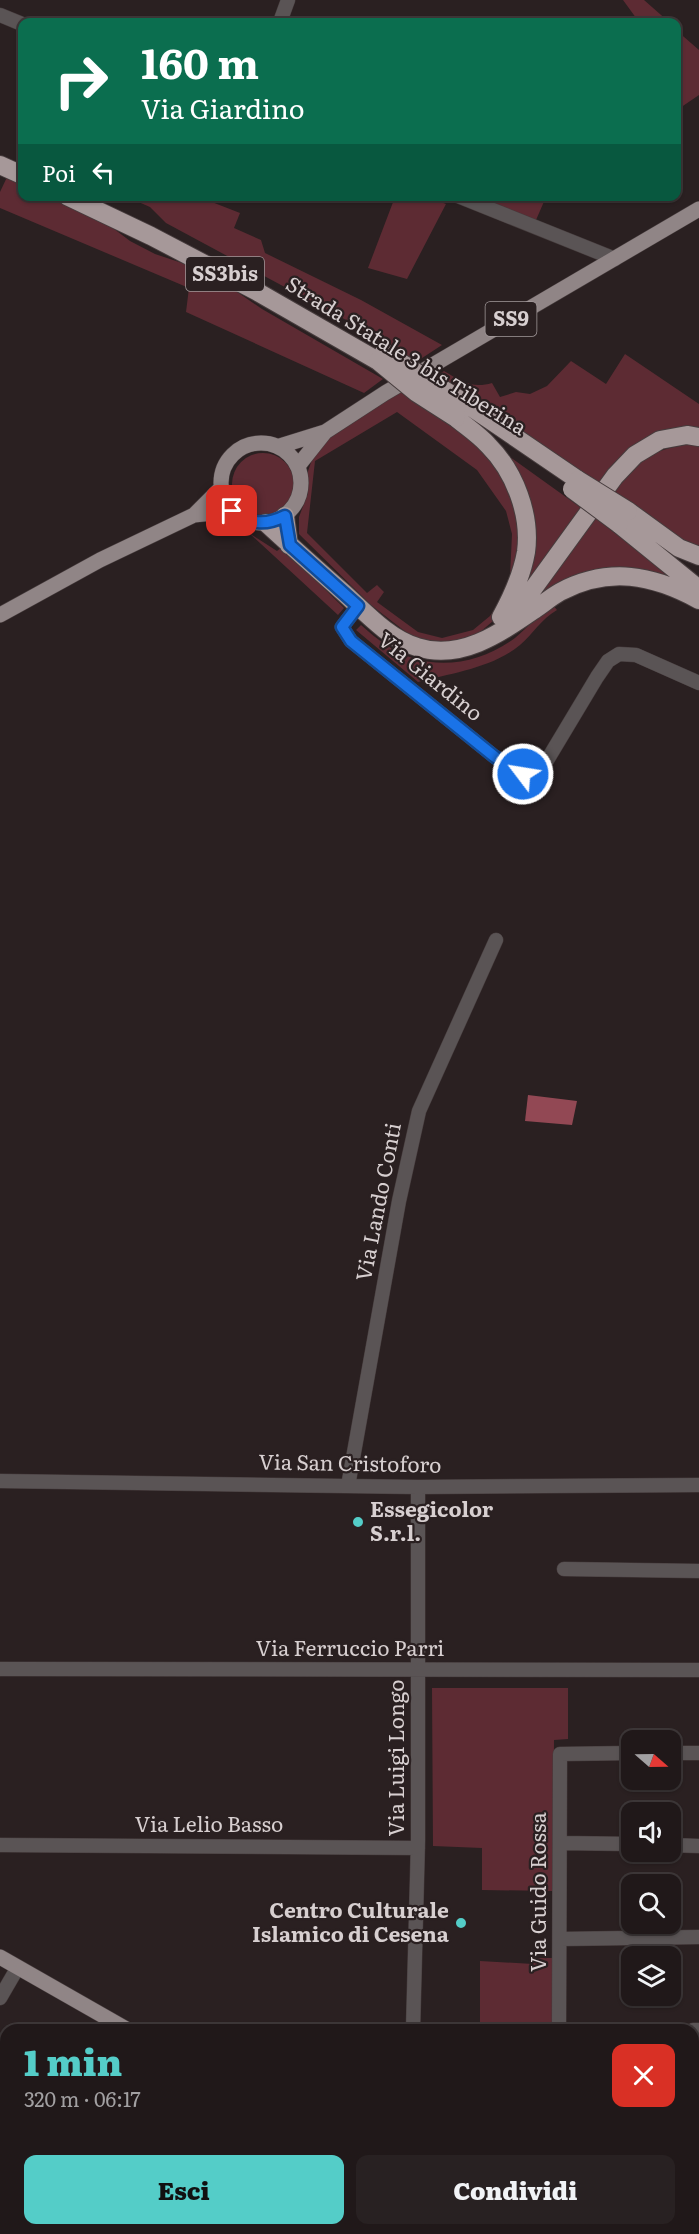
<!DOCTYPE html>
<html lang="it">
<head>
<meta charset="utf-8">
<style>
	:root { --surface:#201819; --page:#282122; --text:#f1f3f6; --muted:#a2a0a2; --line:#3d3738; --accent:#54cdc8 }
	body { margin:0; font-family:Literata,serif; background:var(--page); color:var(--text); height:100vh; display:flex; flex-direction:column; font-size:22px; white-space:nowrap }
	* { box-sizing:border-box; margin:0 }
	p { font-size:20px; color:var(--muted) }
	.icon { flex:none; width:33px; height:33px; fill:none; stroke:currentColor; stroke-width:2; stroke-linecap:round; stroke-linejoin:round }
	.map { position:relative; flex:1; overflow:hidden }
	.side { position:absolute; left:0px; top:2024px; width:699px; height:212px; display:flex; flex-direction:column; background:var(--surface); border-radius:18px 18px 0 0; box-shadow:0 2px 4px #0004,0 0 0 2px var(--line) }
	.side>* { flex:none }
	.top-card { position:absolute; left:18px; top:18px; width:663px; height:183px; border-radius:12px; box-shadow:0 2px 4px #0004,0 0 0 2px var(--line); background:#0b6e4f; color:#fff; overflow:hidden }
	.needle { width:39px; rotate:110deg }
	.tools { position:absolute; left:621px; top:1730px; display:grid; gap:12px }
	.tools a { display:grid; place-items:center; width:60px; height:60px; border-radius:12px; background:var(--surface); box-shadow:0 2px 4px #0004,0 0 0 2px var(--line); font-size:30px }
	.pin { position:absolute; display:grid; place-items:center; width:51px; height:51px; color:#fff; margin:-26px; border-radius:12px; box-shadow:0 3px 9px #0006 }
	.me { position:absolute; width:66px; margin:-33px; rotate:301deg; stroke-linejoin:round; filter:drop-shadow(0 0 4px #0008) }
	.turn { display:flex; align-items:center; gap:21px; height:126px; padding:0 24px; font-size:27px }
	.turn .icon { width:78px; height:78px; stroke-width:2.5 }
	.turn b { display:block; font-size:42px; line-height:51px }
	.then { display:flex; align-items:center; height:57px; padding:0 24px; background:#0003; gap:12px; font-size:22px }
	.round { display:grid; place-items:center; flex:none; width:63px; height:63px; border-radius:12px; background:var(--page) }
	.head { display:flex; align-items:center; justify-content:space-between; height:102px; padding:0 24px }
	h1 { font-size:36px; font-weight:800; line-height:45px; color:var(--accent) }
	.cta { display:flex; gap:12px; margin-top:auto; padding:12px 24px }
	.cta a { flex:1; height:69px; border-radius:12px; background:var(--accent); color:#111; font-size:24px; font-weight:800; line-height:69px; text-align:center }
	.cta a+a { background:var(--page); color:var(--text) }
	.map>svg:first-child { display:block }
	.green { fill:#5d2b33; fill-rule:evenodd }
	.water { fill:#924854 }
	.lines { fill:none; stroke-linecap:round; stroke-linejoin:round }
	.minor-casing { stroke:#463c3d; stroke-width:15 }
	.major-casing { stroke:#463c3d; stroke-width:16 }
	.highway-casing { stroke:#463c3d; stroke-width:20 }
	.minor { stroke:#5a5455; stroke-width:14 }
	.major { stroke:#908586; stroke-width:15 }
	.highway { stroke:#a69899; stroke-width:18 }
	.rail-casing { stroke:#7d7475; stroke-width:5 }
	.rail { stroke:#2a2021; stroke-width:3; stroke-dasharray:9; stroke-linecap:butt }
	.highway-bridge-casing { stroke:#463c3d; stroke-width:20; stroke-linecap:butt }
	.highway-bridge { stroke:#a69899; stroke-width:18 }
	.route-casing { stroke:#114b97; stroke-width:15 }
	.route { stroke:#1a73e8; stroke-width:10 }
	.poi-dot { fill:#54cdc8; stroke:#2a2021; stroke-width:2 }
	.labels { text-anchor:middle; stroke-width:4.5; stroke-linejoin:round; paint-order:stroke }
	.shield { fill:#2a2021; stroke:#a39a9c; stroke-width:1.5 }
	.shield-label { font-size:20px; font-weight:bold; fill:#d7cfd0 }
	.street-label { font-size:21px; fill:#d7cfd0; stroke:#2a2021 }
	.poi-label { font-size:21px; font-weight:bold; fill:#d7cfd0; stroke:#2a2021; text-anchor:start }
</style>
</head>
<body>
<div class="map">
<svg width="699" height="2234" viewBox="0 0 699 2234">
	<rect width="100%" height="100%" fill="#2a2021"/>
	<path class="green" d="M623,0H644L669,22H639Z
		M676,30L699,50V95L677,110Z
		M8,175L22,182V196L54,197L101,219L130,241L155,254L185,264L230,287L262,309L383,379L364,393L186,312L189,288L0,208V192Z
		M127,197H199L240,213L234,228L261,240L265,253L361,300L442,345L416,362L348,321L166,223L150,207Z
		M395,197H428L446,204L407,279L368,268Z
		M477,197L546,196V197L536,220Z
		M625,354L699,404V433L689,431L600,484L435,377L444,371C461,381 472,389 492,383L500,397L516,392L530,394L547,386L571,361L606,384Z
		M402,391L454,426L491,457L516,499L522,552L507,598L493,621L479,633L453,642L431,641L411,636L371,605L299,534V517L308,493V471L314,454L327,437ZM397,412L477,470L506,511L512,534L510,577L506,592L490,616L473,630L442,638L418,632L377,602L384,592L377,585L367,593L307,533L315,461Z
		M690,444L699,446V551L613,494C640,460 646,451 690,444Z
		M499,449L584,510L510,613L531,561Z
		M232 484a31 31 0 1 1 62 0a31 31 0 1 1-62 0Z
		M595,518L689,589L637,573L527,610Z
		M249,533L277,551L282,547L344,608L338,615Z
		M552,604L557,610C541,619 533,634 520,645C492,668 451,673 418,682L356,630L361,625C369,632 377,639 386,645C427,673 477,666 515,638C528,627 539,614 552,604Z
		M432,1688H568V1739L554,1740L553,1891L482,1890V1848L433,1846Z
		M534,1958H554L553,2029L428,2030V2026H480V1961L533,1964Z
		M693,2041L699,2042V2093L693,2101Z"/>
	<path class="water" d="M528,1095L577,1101L572,1125L525,1121Z"/>
	<g class="lines">
		<defs>
			<path id="minor" d="M0,15L22,24
				M280,22L288,0
				M458,196L615,259
				M358,606L342,627L351,641L495,757L523,774L543,767L597,677L608,661L619,654L636,655L699,683
				M0,1481L418,1487L699,1485
				M348,1486L399,1201L419,1111L496,940
				M564,1569L699,1571
				M0,1669L699,1670
				M670,1753H699
				M560,1843L632,1844
				M0,1845L418,1848
				M670,1845L699,1846
				M560,1939L699,1937
				M0,1998L18,1967
				M413,2030L418,1841V1487
				M559,2030L560,1754L632,1753
				M693,2030H699
				M693,2110L699,2105
				M385,2234L390,2229"/>
			<path id="major" d="M221 483a40 40 0 1 1 80 0a40 40 0 1 1-80 0Z
				M280,446L325,432L385,393L699,209
				M298,466L325,432
				M194,515L232,511
				M0,615L100,560L194,515L221,488
				M0,1957L128,2030
				M693,2128L699,2133"/>
			<path id="highway" d="M0,165L22,175
				M67,196L151,236L256,291L378,361
				M465,403L578,480
				M456,418C467,427 479,435 488,445C515,472 531,515 526,552C522,575 512,597 501,617
				M628,511L679,548L699,556
				M285,516L289,545
				M266,523C292,547 318,570 344,593C366,613 389,639 417,647C460,661 499,634 534,610C543,604 551,597 560,592C609,566 653,575 699,600
				M619,524L699,589
				M506,622L525,600L615,476L635,455L660,440L687,435L699,437"/>
		</defs>
		<use href="#minor" class="minor-casing"/>
		<use href="#major" class="major-casing"/>
		<use href="#highway" class="highway-casing"/>
		<use href="#minor" class="minor"/>
		<use href="#major" class="major"/>
		<use href="#highway" class="highway"/>
		<defs>
			<path id="rail" d="M693,2145L699,2140
				M581,2234L587,2229"/>
		</defs>
		<use href="#rail" class="rail-casing"/>
		<use href="#rail" class="rail"/>
		<defs>
			<path id="highway-bridge" d="M384,352L465,403
				M378,361L417,393L456,418
				M578,480L628,511
				M572,489L619,524"/>
		</defs>
		<use href="#highway-bridge" class="highway-bridge-casing"/>
		<use href="#highway-bridge" class="highway-bridge"/>
	</g>
	<g class="lines">
		<defs>
			<path id="route" d="M232,511C249,524 265,526 285,516L290,545L358,606L342,627L351,641L495,757L523,774"/>
		</defs>
		<use href="#route" class="route-casing"/>
		<use href="#route" class="route"/>
	</g>
	<g class="poi-dot">
		<circle cx="358" cy="1522" r="6"/>
		<circle cx="461" cy="1923" r="6"/>
	</g>
	<g class="labels">
		<g class="shield">
			<rect x="186" y="257" width="78" height="34" rx="4.5"/>
			<rect x="485.5" y="302" width="51" height="34" rx="4.5"/>
		</g>
		<g class="shield-label">
			<text x="225" y="281">SS3bis</text>
			<text x="511" y="326">SS9</text>
		</g>
		<g class="street-label">
			<text transform="translate(406 356) rotate(32)" y="7">Strada Statale 3 bis Tiberina</text>
			<text transform="translate(430 677) rotate(39)" y="7">Via Giardino</text>
			<text transform="translate(379 1202) rotate(-79)" y="7">Via Lando Conti</text>
			<text transform="translate(350 1464) rotate(1)" y="7">Via San Cristoforo</text>
			<text x="350" y="1656">Via Ferruccio Parri</text>
			<text transform="translate(397 1758) rotate(-90)" y="7">Via Luigi Longo</text>
			<text x="209" y="1832">Via Lelio Basso</text>
			<text transform="translate(539 1892) rotate(-90)" y="7">Via Guido Rossa</text>
		</g>
		<g class="poi-label">
			<text x="370" y="1517">Essegicolor<tspan x="370" dy="24">S.r.l.</tspan></text>
			<text x="449" y="1918" text-anchor="end">Centro Culturale<tspan x="449" dy="24">Islamico di Cesena</tspan></text>
		</g>
	</g>
</svg>
<div class="tools">
<a><svg class="needle" viewBox="-14 -14 28 28"><path d="M0-13l5 13h-10z" fill="#e53935"/><path d="M0 13l5-13h-10z" fill="#a2a0a2"/></svg></a>
<a><svg class="icon" aria-label="sound" viewBox="0 0 24 24"><path d="M4 9h4l5-4v14l-5-4H4zM17 9q2 3 0 6"/></svg></a>
<a><svg class="icon" aria-label="search" viewBox="0 0 24 24"><circle cx="10" cy="10" r="6"/><path d="M15 15l6 6"/></svg></a>
<a><svg class="icon" aria-label="layers" viewBox="0 0 24 24"><path d="M12 4l9 5-9 5-9-5zM3 14l9 5 9-5"/></svg></a>
</div>
<div class="pin" style="left:232px;top:511px;background:#d93025"><svg class="icon" aria-label="arrive" viewBox="0 0 24 24"><path d="M6 21V4h12l-3 4 3 4H6"/></svg></div>
<svg class="me" style="left:523px;top:774px" viewBox="-20 -20 40 40"><circle r="17" fill="#1a73e8" stroke="#fff" stroke-width="3"/><path d="M0-11L8 9 0 5-8 9z" fill="#fff"/></svg>
<div class="top-card">
<div class="turn"><svg class="icon" aria-label="right" viewBox="0 0 24 24"><path d="M7 20v-9h11M14 6l5 5-5 5"/></svg><div><b>160 m</b>Via Giardino</div></div>
<div class="then">Poi<svg class="icon" aria-label="left" viewBox="0 0 24 24"><path d="M17 20v-9H6M10 6l-5 5 5 5"/></svg></div>
</div>
<section class="side">
<div class="head"><div><h1>1 min</h1><p>320 m · 06:17</p></div><a class="round" style="background:#d93025;color:#fff"><svg class="icon" aria-label="close" viewBox="0 0 24 24"><path d="M6 6l12 12M18 6L6 18"/></svg></a></div>
<div class="cta"><a>Esci</a><a>Condividi</a></div>
</section>
</div>
</body>
</html>
